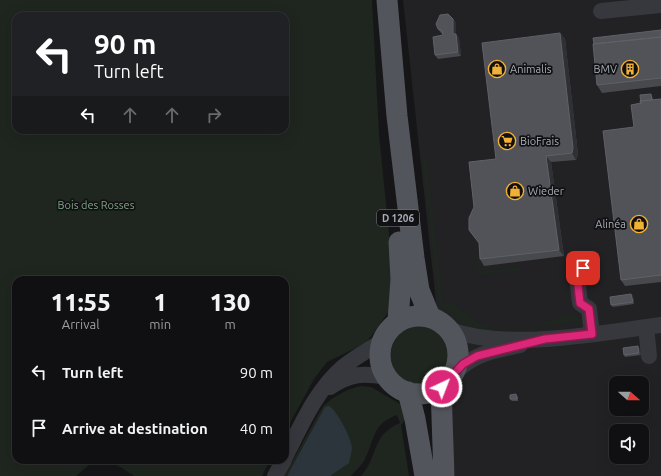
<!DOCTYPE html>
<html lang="en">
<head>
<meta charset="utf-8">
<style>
	:root { --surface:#101012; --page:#1e1e20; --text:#f1f3f6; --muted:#9c9d9f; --line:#303032 }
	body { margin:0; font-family:Ubuntu,sans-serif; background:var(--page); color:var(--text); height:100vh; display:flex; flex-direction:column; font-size:15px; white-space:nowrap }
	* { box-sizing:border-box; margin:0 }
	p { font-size:13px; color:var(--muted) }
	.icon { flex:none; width:22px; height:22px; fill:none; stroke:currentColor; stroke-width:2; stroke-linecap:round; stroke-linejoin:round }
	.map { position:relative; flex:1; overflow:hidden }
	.drawer { position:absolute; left:12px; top:276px; width:277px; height:188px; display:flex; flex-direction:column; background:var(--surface); border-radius:12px; box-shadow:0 4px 16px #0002,0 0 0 1px var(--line) }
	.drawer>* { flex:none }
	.top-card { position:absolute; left:12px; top:12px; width:277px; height:122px; border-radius:12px; box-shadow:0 4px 16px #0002,0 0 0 1px var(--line); background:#202124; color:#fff; overflow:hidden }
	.needle { width:26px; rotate:111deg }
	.fabs { position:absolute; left:609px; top:376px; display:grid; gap:8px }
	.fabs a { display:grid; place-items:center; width:40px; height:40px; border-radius:8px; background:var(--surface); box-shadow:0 4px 16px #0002,0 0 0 1px var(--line); font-size:20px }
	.pin { position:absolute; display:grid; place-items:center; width:34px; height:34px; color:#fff; margin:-17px; border-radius:8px; box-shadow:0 2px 6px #0006 }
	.me { position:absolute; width:44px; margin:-22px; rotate:43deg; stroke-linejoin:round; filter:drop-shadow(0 0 3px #0008) }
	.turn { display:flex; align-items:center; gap:14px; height:84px; padding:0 16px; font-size:18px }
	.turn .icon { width:52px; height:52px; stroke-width:2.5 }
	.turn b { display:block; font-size:28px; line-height:34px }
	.lanes { display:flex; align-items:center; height:38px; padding:0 16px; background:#0003; justify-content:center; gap:20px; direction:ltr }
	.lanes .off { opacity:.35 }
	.eta { display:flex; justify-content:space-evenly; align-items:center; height:68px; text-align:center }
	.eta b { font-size:24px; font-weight:800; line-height:28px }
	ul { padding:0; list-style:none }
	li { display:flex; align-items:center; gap:12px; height:56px; padding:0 16px }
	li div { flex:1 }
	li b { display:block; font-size:15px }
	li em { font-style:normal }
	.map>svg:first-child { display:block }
	.built { fill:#222225; fill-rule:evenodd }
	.green { fill:#1e261f; fill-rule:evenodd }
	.water { fill:#2c353c }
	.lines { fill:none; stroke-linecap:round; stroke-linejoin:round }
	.minor { stroke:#37383d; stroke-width:16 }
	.major { stroke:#53555c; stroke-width:21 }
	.wall { fill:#47494d }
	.shaded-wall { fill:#2f3033 }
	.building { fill:#525359; stroke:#5f6168 }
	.route-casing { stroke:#8e194d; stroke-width:10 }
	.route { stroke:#db2777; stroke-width:7 }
	.labels { text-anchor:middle; stroke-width:3.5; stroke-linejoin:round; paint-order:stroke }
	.shield { fill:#111113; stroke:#7b7e86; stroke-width:1 }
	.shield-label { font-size:10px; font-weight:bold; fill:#a8adb8 }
	.poi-label { font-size:11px; fill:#a8adb8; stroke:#111113; text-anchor:start }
	.park-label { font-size:11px; fill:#7fa381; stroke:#111113 }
</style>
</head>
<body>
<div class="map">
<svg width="661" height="476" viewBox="0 0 661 476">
	<rect width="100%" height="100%" fill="#161618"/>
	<path class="built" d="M403,0H661V476H455ZM616,383H642V409H616ZM616,431H642V457H616Z"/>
	<path class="green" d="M0,0H372L379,134L392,264L390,310L366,343L327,362L314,379L285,432V280H16V460H95L76,476H0ZM16,16H285V130H16Z
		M428,157L427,163L443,304L453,303L471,319L495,330L530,326L569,315L577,317L581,321L495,331L466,328L439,303L422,158Z
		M477,256L480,258L481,271L519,267V271L479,275Z
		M386 354a32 32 0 1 1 64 0a32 32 0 1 1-64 0Z
		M362,386L371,387L400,404L405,420L401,425L409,476H361C379,456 371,435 400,423L397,415C372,424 375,439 365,459C362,465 355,471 351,476H284L323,406C333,397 348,388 362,386Z
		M109,460H270L262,476H134Z"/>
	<path class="water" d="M329,406C338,412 350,436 352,447C352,452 350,458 349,463L330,476H287L325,407Z"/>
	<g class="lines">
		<path class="minor" d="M601,11L661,5
			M583,268L578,286L580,303L589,309L592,334
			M646,327L649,356
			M450,330C510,351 599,333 661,325
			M453,374C476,352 491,352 520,345
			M330,387C351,373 363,373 387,377
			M285,457C301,426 316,390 343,367C355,357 369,350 382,341
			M275,476L284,460"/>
		<path class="major" d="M387,0L397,116L414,258L419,290L430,317
			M380 355a39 39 0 1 1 78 0a39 39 0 1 1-78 0Z
			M398,321L401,279L399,242
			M441,387L444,476
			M408,392L415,419L425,476"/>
	</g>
	<path class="wall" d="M453,19L456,23V34L459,38L461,56L438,59L435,55L443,35V34L441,33L438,29Z
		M661,30V86L602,93L597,85L594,44Z
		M560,33L565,39L578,154L576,160L551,162L564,256L484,266L480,259L479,243L469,230L496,159Z
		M652,96L653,100L661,99V282L625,286L621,280L634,127L641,104Z
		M631,294L633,296L634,304L613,307L611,305Z
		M640,349L641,355L625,357L624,355Z
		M518,396V401H512L510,399Z"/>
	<path class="shaded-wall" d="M453,19L456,23V38L453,34Z
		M560,33L565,39L578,154L576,160L572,153Z
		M456,34L459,38L461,56L458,52Z
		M546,156L551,162L564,256L559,250Z
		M631,294L633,296L634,304L633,302Z
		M638,346L640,349L641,355L639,353Z"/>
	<path class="building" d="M448,14L453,19V34H456L458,52L435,55L433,37L443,35L442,31L438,29L436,24L440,15Z
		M661,30V37L594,44L593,38Z
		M560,33L573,148L572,153L546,156L559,250L480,259L479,243L469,230V218L474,207L469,162L496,159L482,43Z
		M661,37V78L597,85L593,44Z
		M651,94L652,100L640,101L641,104L640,95Z
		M661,99V275L621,280L603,131L634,127L631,105L641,103L640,101Z
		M631,294L633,302L611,305L610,297Z
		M638,346L639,353L624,355L623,348Z
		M516,394L517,399H510V395Z"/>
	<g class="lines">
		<defs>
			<path id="route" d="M442,387L463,364L477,356L545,339L592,334L589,309L580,303L578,286L583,268"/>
		</defs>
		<use href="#route" class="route-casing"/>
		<use href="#route" class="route"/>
	</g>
	<defs>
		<symbol id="shop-ring" viewBox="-11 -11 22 22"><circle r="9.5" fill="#111113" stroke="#f2b134" stroke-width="1.5"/><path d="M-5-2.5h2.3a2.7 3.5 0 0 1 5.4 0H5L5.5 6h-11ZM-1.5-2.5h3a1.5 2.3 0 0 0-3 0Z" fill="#f2b134"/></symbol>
		<symbol id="building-ring" viewBox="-11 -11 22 22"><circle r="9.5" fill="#111113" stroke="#f2b134" stroke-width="1.5"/><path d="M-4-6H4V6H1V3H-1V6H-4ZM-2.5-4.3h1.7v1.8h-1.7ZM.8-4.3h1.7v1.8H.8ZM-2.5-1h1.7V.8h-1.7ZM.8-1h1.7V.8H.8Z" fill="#f2b134"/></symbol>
		<symbol id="supermarket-ring" viewBox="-11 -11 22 22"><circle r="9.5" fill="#111113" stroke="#f2b134" stroke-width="1.5"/><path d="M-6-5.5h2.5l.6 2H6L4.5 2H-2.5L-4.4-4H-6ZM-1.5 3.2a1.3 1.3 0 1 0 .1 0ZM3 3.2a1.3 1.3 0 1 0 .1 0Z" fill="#f2b134"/></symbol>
	</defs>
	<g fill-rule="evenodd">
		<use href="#shop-ring" x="487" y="59" width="20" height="20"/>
		<use href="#building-ring" x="620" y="59" width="20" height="20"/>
		<use href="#supermarket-ring" x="497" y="131" width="20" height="20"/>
		<use href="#shop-ring" x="505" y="181" width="20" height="20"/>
		<use href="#shop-ring" x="629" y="214" width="20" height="20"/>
	</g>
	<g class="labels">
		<rect class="shield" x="377" y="210" width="42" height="16" rx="3"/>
		<g class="shield-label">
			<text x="398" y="222">D 1206</text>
		</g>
		<g class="poi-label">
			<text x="510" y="73">Animalis</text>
			<text x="617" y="73" text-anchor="end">BMV</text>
			<text x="520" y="145">BioFrais</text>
			<text x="528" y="195">Wieder</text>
			<text x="626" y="228" text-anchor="end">Alinéa</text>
		</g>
		<g class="park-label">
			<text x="96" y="209">Bois des Rosses</text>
		</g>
	</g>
</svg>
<div class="fabs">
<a><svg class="needle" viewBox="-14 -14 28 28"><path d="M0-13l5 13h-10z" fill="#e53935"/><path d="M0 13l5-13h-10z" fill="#9c9d9f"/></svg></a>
<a><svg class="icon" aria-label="sound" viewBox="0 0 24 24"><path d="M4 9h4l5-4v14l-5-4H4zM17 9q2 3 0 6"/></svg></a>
</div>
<div class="pin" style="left:583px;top:268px;background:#d93025"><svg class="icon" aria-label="arrive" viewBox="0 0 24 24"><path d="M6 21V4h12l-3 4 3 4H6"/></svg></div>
<svg class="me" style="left:442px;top:387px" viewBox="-20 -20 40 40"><circle r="17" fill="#db2777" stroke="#fff" stroke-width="3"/><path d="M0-11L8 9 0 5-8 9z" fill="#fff"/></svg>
<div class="top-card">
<div class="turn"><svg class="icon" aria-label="left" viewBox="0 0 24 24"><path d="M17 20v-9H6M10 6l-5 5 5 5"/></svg><div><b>90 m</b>Turn left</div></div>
<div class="lanes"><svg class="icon" aria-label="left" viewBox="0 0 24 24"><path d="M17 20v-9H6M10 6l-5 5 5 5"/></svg><svg class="icon off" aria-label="ahead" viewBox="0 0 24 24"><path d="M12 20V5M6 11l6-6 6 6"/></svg><svg class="icon off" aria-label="ahead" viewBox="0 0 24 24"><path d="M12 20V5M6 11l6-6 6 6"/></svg><svg class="icon off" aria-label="right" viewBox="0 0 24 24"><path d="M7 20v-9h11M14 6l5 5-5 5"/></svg></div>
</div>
<section class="drawer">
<div class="eta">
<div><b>11:55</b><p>Arrival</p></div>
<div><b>1</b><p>min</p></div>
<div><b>130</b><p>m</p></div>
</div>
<ul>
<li><svg class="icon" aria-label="left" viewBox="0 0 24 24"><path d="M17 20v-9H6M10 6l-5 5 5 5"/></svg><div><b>Turn left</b></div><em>90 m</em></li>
<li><svg class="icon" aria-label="arrive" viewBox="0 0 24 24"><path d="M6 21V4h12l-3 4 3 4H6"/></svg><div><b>Arrive at destination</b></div><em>40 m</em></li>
</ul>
</section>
</div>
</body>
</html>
